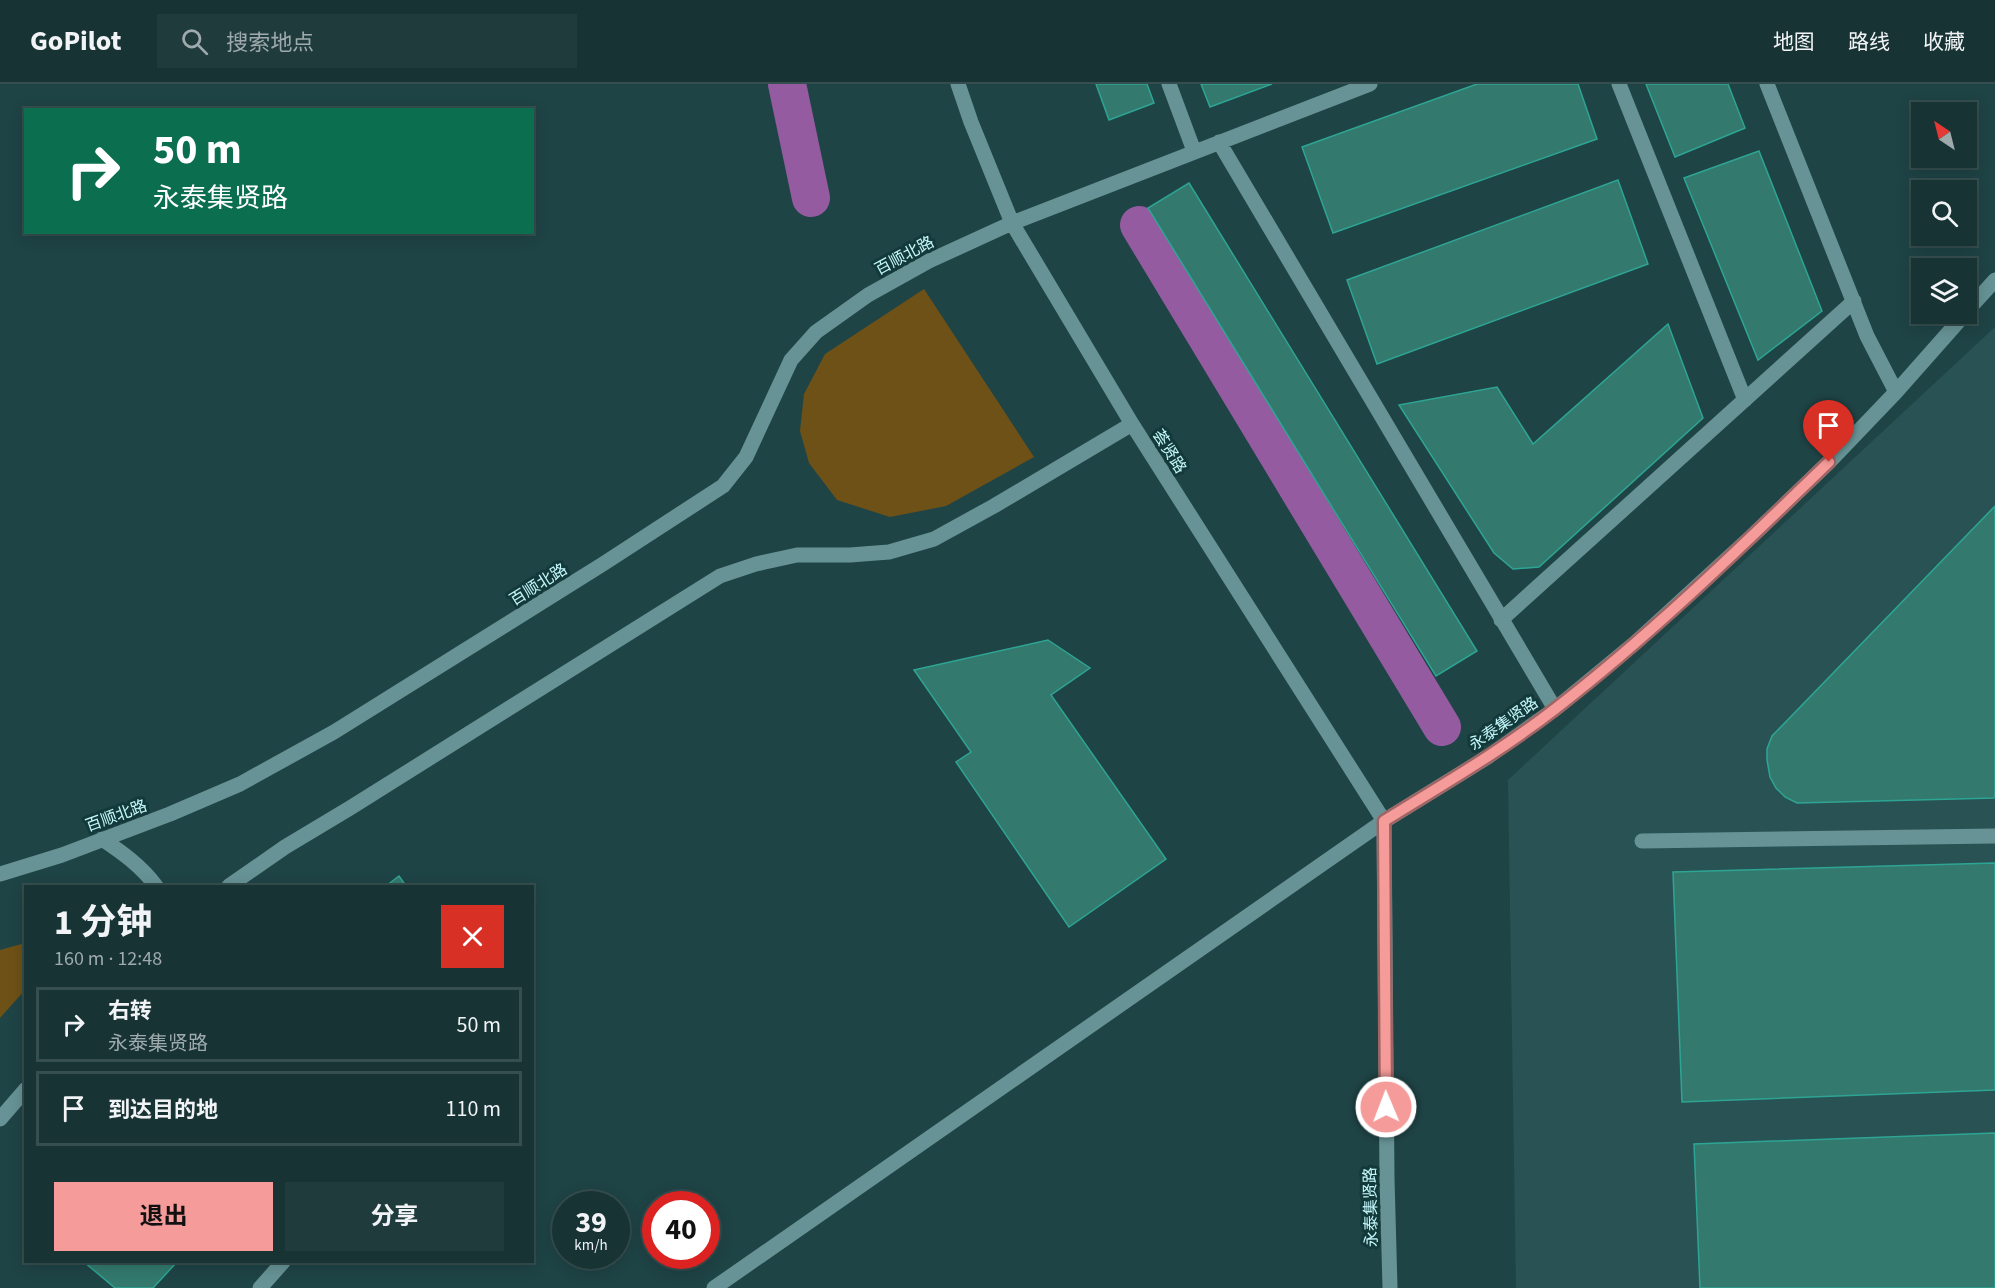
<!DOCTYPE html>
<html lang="zh">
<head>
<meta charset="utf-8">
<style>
	:root { --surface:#173334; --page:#203b3c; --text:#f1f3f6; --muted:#9eaaac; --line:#364e4f; --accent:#f59b9a }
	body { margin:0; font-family:"Source Sans 3","Noto Sans SC",sans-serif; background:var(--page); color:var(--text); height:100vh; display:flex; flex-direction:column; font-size:22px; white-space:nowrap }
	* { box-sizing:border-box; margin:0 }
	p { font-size:20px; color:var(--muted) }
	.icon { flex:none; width:33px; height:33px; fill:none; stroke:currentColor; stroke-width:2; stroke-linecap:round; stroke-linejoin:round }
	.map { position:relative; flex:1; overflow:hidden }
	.side { position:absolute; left:24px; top:801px; width:510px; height:378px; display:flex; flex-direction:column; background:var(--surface); border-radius:0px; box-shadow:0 3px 15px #0003,0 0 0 2px var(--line) }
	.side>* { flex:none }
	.guide { position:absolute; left:24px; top:24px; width:510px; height:126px; border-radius:0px; box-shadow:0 3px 15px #0003,0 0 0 2px var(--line); background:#0b6e4f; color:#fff; overflow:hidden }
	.needle { width:39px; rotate:325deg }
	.fabs { position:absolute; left:1911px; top:18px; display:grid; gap:12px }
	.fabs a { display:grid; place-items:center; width:66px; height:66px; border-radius:0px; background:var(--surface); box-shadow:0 3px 15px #0003,0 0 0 2px var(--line); font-size:30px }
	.speed { position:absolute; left:552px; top:1107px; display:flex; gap:12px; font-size:30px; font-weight:700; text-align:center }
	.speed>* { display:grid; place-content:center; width:78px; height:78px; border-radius:50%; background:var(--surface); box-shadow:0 3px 15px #0003,0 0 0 2px var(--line); line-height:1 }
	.speed small { font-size:15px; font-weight:400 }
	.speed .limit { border:9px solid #d22; background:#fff; color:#111 }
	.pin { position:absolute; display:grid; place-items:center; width:51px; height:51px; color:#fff; margin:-62px -26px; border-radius:50% 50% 50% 0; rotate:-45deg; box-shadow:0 0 6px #0007 }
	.pin .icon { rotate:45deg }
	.me { position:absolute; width:66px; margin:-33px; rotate:359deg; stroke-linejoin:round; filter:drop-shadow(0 0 4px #0008) }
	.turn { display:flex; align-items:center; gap:21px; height:126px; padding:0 30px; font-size:27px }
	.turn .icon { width:78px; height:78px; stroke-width:2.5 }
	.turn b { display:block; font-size:42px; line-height:51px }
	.round { display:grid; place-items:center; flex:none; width:63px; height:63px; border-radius:0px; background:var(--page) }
	.summary { display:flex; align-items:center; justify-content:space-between; height:102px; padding:0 30px }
	h1 { font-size:36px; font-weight:700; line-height:45px }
	.cta { display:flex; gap:12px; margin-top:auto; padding:12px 30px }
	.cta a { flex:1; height:69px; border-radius:0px; background:var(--accent); color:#111; font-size:24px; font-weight:700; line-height:69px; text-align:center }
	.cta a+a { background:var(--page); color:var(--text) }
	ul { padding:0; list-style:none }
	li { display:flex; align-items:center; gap:18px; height:75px; margin:0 12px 9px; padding:0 18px; border:3px solid var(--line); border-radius:0px }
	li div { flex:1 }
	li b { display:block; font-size:22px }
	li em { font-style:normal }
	header { display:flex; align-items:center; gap:36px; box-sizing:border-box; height:84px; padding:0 30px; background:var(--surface); border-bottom:2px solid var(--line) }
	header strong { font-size:28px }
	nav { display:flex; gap:33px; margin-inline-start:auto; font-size:21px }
	.search { width:420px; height:54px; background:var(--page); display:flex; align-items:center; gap:15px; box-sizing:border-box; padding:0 21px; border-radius:0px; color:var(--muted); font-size:22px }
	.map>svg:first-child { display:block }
	.built { fill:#295254 }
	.green { fill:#6e5117 }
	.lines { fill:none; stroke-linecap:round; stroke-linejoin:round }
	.canal { stroke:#955ba0; stroke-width:38 }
	.building { fill:#33796d; stroke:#2ea594; stroke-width:1.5 }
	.minor { stroke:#679396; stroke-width:15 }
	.route-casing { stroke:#9f6564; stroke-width:15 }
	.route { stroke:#f59b9a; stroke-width:10 }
	.labels { text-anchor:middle; stroke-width:6; stroke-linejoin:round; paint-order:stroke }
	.street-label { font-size:16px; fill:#c4f8fb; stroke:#13393b }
</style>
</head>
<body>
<header>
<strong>GoPilot</strong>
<div class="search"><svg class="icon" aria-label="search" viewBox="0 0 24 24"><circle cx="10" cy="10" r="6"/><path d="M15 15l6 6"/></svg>搜索地点</div>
<nav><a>地图</a><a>路线</a><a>收藏</a></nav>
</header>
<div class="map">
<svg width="1995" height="1204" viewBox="0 0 1995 1204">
	<rect width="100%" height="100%" fill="#1f4446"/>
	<path class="built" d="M1995,243V1204H1516L1508,696Z"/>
	<path class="green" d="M924,205L1034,373L946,422L890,433L837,416L809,379L800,347L804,310L825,270Z
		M25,859V906L0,934V866Z"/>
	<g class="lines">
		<path class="canal" d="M787,0L811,114
			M1139,141L1442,643"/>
	</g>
	<path class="building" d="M1096,0H1147L1154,19L1109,36Z
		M1201,0H1272L1210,23Z
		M1477,0H1578L1597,55L1333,149L1302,63Z
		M1646,0H1728L1745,44L1675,73Z
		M1759,67L1822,227L1758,276L1684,94Z
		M1618,96L1648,180L1377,280L1347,196Z
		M1189,99L1477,567L1436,592L1148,124Z
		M1668,240L1703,334L1539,483L1513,485L1494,469L1399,321L1497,303L1533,360Z
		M1995,422V714L1797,719L1785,713L1776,704L1770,693L1767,676V665L1772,652Z
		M1048,556L1090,584L1051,611L1166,775L1069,843L956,678L971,668L914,586Z
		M1995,779V1006L1682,1018L1673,788Z
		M399,792L406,802H386Z
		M1995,1049V1204H1700L1694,1060Z
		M84,1178H177L153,1204H115Z"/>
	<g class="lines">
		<path class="minor" d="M958,0L971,38L1012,139L1132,340L1384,737
			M1169,0L1194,67
			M1619,0L1745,316
			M1767,0L1867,252L1896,308
			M1219,58L1555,625
			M1966,228L1995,196
			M1501,536L1854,217
			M1384,737L1387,1094L1390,1204
			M102,755C123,769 141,782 156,802
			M1642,757L1995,752
			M0,790L62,771L170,730L240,700L334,648L603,480L723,402L746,373L791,276L816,248L868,211L929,177L1012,139L1370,0
			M229,802L285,763L350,724L720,492L756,480L797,471H850L889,468L934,455L994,422L1132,340
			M0,1035L26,1005
			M260,1204L283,1178
			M714,1204L1384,737L1489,672L1555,625L1635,559L1752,452L1829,378L1896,308L1965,230"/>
	</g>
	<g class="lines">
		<defs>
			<path id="route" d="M1386,1023L1384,737C1442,701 1501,667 1555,625C1652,550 1741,463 1829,378"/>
		</defs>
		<use href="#route" class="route-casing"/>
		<use href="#route" class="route"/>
	</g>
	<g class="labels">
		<g class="street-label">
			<text transform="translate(904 171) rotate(-28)" y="6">百顺北路</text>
			<text transform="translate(1170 367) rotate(58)" y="6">荟贤路</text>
			<text transform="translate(538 500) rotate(-32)" y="6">百顺北路</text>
			<text transform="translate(1503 639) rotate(-35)" y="6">永泰集贤路</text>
			<text transform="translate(116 731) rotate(-20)" y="6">百顺北路</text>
			<text transform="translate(1370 1123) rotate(-91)" y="6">永泰集贤路</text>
		</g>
	</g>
</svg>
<div class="fabs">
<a><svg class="needle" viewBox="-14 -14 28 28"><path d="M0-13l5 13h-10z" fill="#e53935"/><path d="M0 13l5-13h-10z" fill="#9eaaac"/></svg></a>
<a><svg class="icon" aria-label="search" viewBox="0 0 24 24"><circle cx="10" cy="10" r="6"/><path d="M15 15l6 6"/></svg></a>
<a><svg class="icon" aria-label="layers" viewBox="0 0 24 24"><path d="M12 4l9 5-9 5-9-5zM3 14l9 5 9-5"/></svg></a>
</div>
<div class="speed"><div>39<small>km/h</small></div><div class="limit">40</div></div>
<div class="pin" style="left:1829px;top:378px;background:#d93025"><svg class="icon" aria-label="arrive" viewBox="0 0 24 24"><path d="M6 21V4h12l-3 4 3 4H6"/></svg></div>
<svg class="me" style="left:1386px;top:1023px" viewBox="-20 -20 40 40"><circle r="17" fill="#f59b9a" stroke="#fff" stroke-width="3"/><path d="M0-11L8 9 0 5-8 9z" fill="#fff"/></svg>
<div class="guide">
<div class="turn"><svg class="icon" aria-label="right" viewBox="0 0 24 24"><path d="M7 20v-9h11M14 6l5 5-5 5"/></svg><div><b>50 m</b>永泰集贤路</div></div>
</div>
<section class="side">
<div class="summary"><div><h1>1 分钟</h1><p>160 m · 12:48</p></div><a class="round" style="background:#d93025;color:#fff"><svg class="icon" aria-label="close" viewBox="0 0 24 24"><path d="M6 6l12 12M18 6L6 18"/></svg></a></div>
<ul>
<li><svg class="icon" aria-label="right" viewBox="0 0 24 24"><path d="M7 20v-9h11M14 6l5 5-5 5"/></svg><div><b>右转</b><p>永泰集贤路</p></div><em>50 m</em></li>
<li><svg class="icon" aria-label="arrive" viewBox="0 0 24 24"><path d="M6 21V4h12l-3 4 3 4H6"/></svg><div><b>到达目的地</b></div><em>110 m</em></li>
</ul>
<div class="cta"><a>退出</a><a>分享</a></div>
</section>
</div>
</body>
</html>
